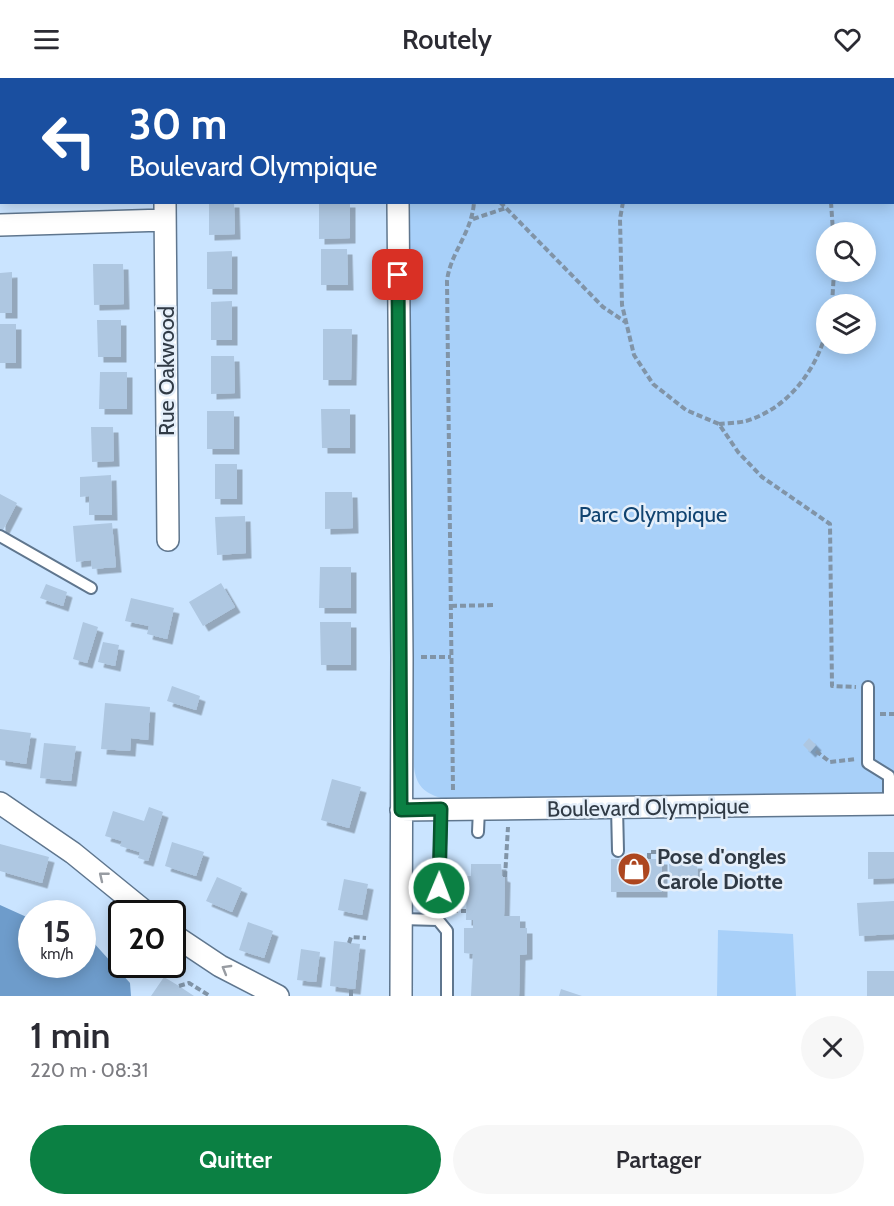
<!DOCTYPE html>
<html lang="fr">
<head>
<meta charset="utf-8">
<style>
	:root { --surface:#fff; --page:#f7f7f7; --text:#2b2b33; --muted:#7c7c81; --accent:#0b8043 }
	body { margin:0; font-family:Cabin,sans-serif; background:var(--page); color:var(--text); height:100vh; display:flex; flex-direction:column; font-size:22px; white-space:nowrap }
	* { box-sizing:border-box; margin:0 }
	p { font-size:20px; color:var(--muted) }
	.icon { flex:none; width:33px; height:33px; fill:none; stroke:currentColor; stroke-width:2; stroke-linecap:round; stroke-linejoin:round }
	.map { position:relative; height:918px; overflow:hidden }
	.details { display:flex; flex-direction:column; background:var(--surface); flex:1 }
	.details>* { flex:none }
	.hud { position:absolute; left:0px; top:0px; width:894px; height:126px; box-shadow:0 3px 15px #0003; background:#1a4fa0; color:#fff; overflow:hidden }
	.fabs { position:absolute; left:816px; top:144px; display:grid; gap:12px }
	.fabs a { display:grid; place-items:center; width:60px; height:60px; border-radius:50%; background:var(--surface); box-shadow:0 3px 15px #0003; font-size:30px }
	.speed { position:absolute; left:18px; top:822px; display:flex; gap:12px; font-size:30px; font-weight:700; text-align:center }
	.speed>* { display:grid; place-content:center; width:78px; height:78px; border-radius:50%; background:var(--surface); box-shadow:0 3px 15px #0003; line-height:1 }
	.speed small { font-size:15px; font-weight:400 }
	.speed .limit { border:3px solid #111; border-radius:9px; background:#fff; color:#111 }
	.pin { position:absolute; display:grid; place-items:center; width:51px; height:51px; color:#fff; margin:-26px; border-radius:12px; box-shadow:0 3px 9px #0006 }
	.me { position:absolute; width:66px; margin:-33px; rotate:1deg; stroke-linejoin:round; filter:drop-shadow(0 0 4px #0008) }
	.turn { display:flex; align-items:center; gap:21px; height:126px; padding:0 30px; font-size:27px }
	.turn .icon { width:78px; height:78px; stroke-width:2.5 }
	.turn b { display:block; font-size:42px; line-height:51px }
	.round { display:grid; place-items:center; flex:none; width:63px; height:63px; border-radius:32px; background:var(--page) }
	.summary { display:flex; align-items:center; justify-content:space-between; height:102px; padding:0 30px }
	h1 { font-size:36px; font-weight:600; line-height:45px }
	.primary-button { display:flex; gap:12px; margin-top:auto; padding:12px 30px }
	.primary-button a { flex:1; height:69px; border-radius:36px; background:var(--accent); color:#fff; font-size:24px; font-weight:600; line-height:69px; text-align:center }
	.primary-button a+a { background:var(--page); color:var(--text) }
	header { display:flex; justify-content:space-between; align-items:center; height:78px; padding:0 30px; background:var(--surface); font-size:27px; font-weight:600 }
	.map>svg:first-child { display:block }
	.green { fill:#a8d0f9; fill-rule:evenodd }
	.water { fill:#6e9ccb }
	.building { fill:#aec7e1; filter:url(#shadow) }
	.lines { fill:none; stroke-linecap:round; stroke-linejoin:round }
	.lane-casing { stroke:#5f768e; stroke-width:14 }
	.street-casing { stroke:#5f768e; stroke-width:24 }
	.path { stroke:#8194a7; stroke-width:4; stroke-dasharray:6 3; stroke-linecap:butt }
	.lane { stroke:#fff; stroke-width:10 }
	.street { stroke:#fff; stroke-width:21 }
	.oneway { stroke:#989ca2 }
	.route-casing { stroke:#07532c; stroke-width:15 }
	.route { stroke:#0b8043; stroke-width:10 }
	.labels { text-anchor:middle; stroke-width:5; stroke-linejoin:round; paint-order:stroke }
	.street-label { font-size:22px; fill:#303a45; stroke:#e5effa }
	.park-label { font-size:22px; fill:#104370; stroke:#e5effa }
	.poi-label { font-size:22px; font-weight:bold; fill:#303a45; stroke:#e5effa; text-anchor:start }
</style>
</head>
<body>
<header><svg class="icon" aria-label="menu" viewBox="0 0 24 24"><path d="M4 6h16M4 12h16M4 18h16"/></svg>Routely<svg class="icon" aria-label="heart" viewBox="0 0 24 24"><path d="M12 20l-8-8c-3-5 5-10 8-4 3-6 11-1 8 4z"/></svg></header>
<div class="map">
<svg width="894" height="918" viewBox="0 0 894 918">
	<defs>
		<filter id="shadow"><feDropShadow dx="5.5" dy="5.5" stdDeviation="0" flood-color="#0004"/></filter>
	</defs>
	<rect width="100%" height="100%" fill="#cae4ff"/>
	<path class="green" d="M407,0H894V716L441,720C424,715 416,707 414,689L409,125L892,124V2ZM826,154H866V194H826ZM826,226H866V266H826Z
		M718,852L793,856L796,918H717Z"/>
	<path class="water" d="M0,827L31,841L32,886H82L83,853L130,905L131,918H0Z"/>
	<path class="building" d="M209,124H234L235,156L209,157Z
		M319,124H350V160L319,161Z
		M321,171H347L348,207H321Z
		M232,173V211H207V174Z
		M93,186H123L124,226L94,227Z
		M12,194V235H0V195Z
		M232,223V262H211V224Z
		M97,242H121V279H98Z
		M0,246H16V285H0Z
		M323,251H352L351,302H323Z
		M211,278H234L235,315L211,316Z
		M100,294H127V331H99Z
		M321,331H350V370H322Z
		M207,333H234V371H207Z
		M91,349H113L114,383L92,384Z
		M215,386H237V421H215Z
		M111,397L112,437H89V418L80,419V399Z
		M325,414H352L353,450L325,451Z
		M0,416L17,425L3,452L0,451Z
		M245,438L246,475L217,477L215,439Z
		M112,445L116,489L92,491L91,482L76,484L73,448Z
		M320,489H351V530H319Z
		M221,505L235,529L203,548L189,524Z
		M46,506L67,514L63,528L40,520Z
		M131,520L174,530L167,561L147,556L149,548L125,543Z
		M83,544L98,549L87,585L73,581Z
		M320,544H351V587H321Z
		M103,564L119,567L115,588L98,584Z
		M172,608L200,618L196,632L167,623Z
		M105,625L150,629L148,662L131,660L130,673L101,671Z
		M0,651L31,655L26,686L0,682Z
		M809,660L816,667L810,674L803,667Z
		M44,665L76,668L71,703L40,700Z
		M332,701L361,709L349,750L321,742Z
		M149,729L163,734L148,783L138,780L140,774L120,768L122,763L105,758L113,733L144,743Z
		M172,764L204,774L196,798L165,788Z
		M0,766L49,779L42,805L0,793Z
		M868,774H894V800L868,801Z
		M611,781H662V814H611Z
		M697,785L698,804L670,805L669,786Z
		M471,786H501L502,798L505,799L504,838H520V850H527V876L520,877L519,918H471L473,876L464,875V850H473V842H466L467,798H471Z
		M217,799L242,810L232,834L206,823Z
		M344,801L368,806L362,837L338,832Z
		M894,823V856L859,858L857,825Z
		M248,844L273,853L264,880L239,872Z
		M334,863L360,866L355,911L330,908Z
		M301,871L320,874L316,904L297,902Z
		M867,893H894V918H867Z
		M164,899L179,908L194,918H151Z
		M561,911L582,918H559Z"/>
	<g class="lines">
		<defs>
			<path id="lane" d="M436,2V0
				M0,458L91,510
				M868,609V685L889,698V726
				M617,729L618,773
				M478,754L479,731
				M401,841L438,842L447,853V918
				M438,842L441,731"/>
			<path id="street" d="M165,0V2
				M397,0V2
				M165,124L168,462
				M398,124L402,579L401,918
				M0,147L165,142
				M0,725L73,775L148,836
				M401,732L894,726
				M172,856L220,888L278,918"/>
		</defs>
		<use href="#lane" class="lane-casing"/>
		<use href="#street" class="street-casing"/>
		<path class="path" d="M846,0V2
			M474,2V0
			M892,75L894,74
			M500,124L603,229L627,245
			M623,124L620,141L622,227L634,277L653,306L686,332L719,346L738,374L762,399L830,446L832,608L856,609
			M831,124L833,154
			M473,141L506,130
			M832,226L834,194
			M719,346C727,345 738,345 746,343C787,331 816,293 826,254
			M451,528L496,527
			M421,579H451
			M880,636H894
			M816,673L830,684L856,681
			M453,712L447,203C450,175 472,155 474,124
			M649,781V774H657
			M505,799L508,749
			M452,833H466
			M349,865L351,859L366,860
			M179,908L189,905L210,918
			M351,918V910"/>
		<use href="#lane" class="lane"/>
		<use href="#street" class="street"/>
	</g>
	<defs><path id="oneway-chevron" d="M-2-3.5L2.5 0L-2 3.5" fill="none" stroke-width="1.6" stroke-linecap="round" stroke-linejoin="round" transform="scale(1.5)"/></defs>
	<g class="oneway">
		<use href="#oneway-chevron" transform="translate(103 798) rotate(-141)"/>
		<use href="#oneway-chevron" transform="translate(226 891) rotate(-150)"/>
	</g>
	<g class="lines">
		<defs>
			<path id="route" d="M398,197L401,732L441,731L439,810"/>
		</defs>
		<use href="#route" class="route-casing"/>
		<use href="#route" class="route"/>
	</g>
	<defs>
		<symbol id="shop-disc" viewBox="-11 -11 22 22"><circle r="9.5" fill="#ad461f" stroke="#e5effa"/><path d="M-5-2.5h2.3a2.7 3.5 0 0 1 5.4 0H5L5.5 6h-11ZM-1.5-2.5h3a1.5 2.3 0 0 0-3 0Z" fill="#fff"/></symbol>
	</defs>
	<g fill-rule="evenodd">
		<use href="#shop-disc" x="615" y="772" width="38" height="38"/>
	</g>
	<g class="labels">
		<g class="street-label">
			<text transform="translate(166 293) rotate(-90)" y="8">Rue Oakwood</text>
			<text transform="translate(648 729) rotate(-1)" y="8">Boulevard Olympique</text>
		</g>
		<g class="park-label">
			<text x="653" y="444">Parc Olympique</text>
		</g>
		<g class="poi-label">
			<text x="657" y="786">Pose d'ongles<tspan x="657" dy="25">Carole Diotte</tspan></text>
		</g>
	</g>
</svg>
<div class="fabs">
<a><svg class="icon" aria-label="search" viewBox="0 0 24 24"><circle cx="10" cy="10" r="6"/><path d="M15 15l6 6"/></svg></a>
<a><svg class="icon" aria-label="layers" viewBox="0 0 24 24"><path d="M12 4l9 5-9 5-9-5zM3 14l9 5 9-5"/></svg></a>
</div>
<div class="speed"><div>15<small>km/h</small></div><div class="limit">20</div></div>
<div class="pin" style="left:398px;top:197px;background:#d93025"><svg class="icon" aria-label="arrive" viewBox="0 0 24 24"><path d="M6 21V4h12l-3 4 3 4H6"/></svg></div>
<svg class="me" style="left:439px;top:810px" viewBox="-20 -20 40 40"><circle r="17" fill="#0b8043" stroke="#fff" stroke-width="3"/><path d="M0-11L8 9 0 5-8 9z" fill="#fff"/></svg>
<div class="hud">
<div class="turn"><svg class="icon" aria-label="left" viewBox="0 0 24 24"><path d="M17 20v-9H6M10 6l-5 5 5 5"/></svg><div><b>30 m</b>Boulevard Olympique</div></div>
</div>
</div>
<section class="details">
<div class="summary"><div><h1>1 min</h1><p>220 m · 08:31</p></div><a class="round"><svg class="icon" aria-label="close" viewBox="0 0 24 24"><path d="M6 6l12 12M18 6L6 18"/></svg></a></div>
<div class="primary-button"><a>Quitter</a><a>Partager</a></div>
</section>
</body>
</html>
